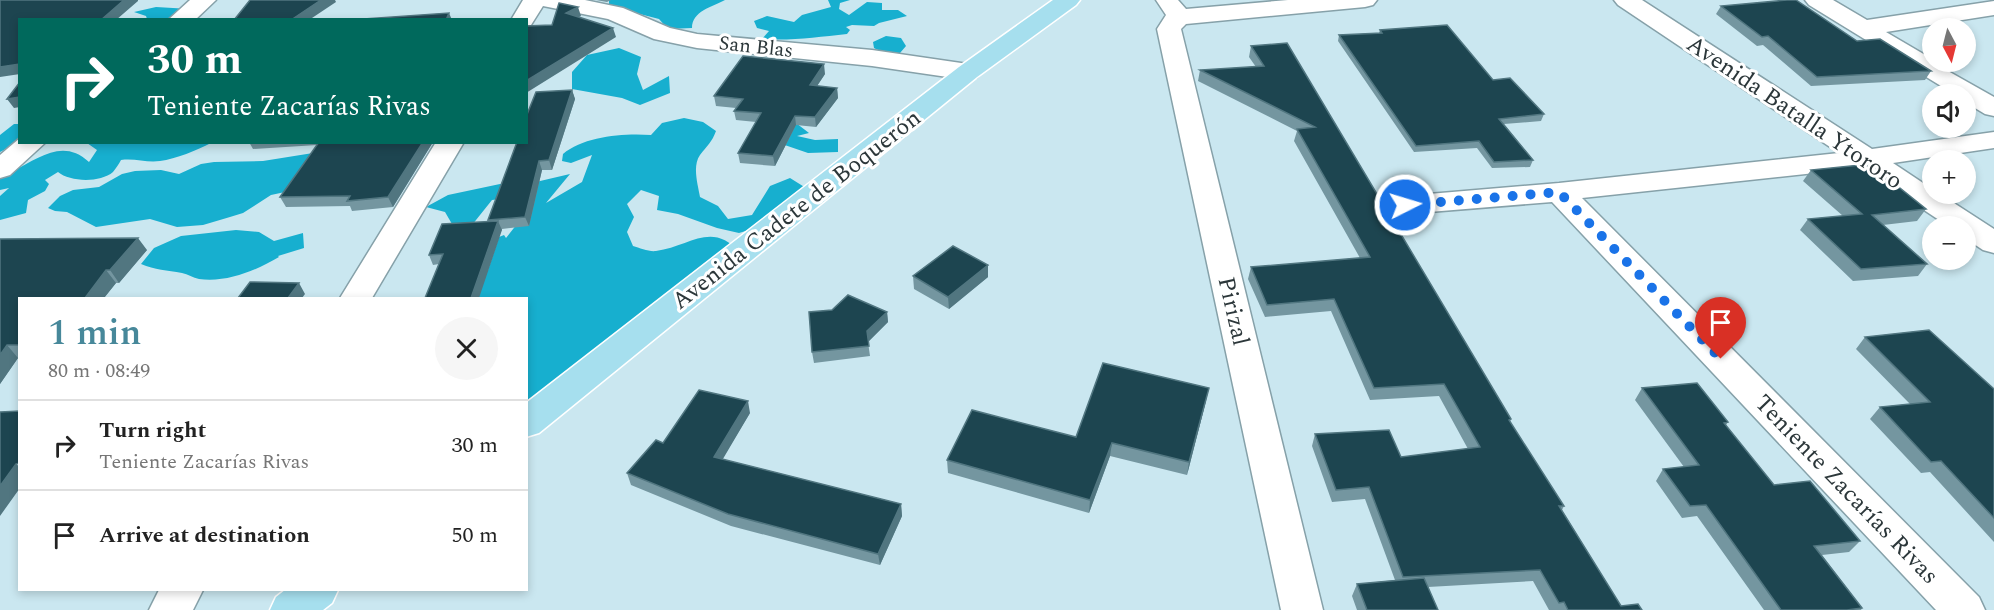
<!DOCTYPE html>
<html lang="en">
<head>
<meta charset="utf-8">
<style>
	:root { --surface:#fff; --page:#f6f6f6; --text:#222; --muted:#767676; --line:#e0e0e0; --accent:#47889a }
	body { margin:0; font-family:Spectral,serif; background:var(--page); color:var(--text); height:100vh; display:flex; flex-direction:column; font-size:22px; white-space:nowrap }
	* { box-sizing:border-box; margin:0 }
	p { font-size:20px; color:var(--muted) }
	.icon { flex:none; width:33px; height:33px; fill:none; stroke:currentColor; stroke-width:2; stroke-linecap:round; stroke-linejoin:round }
	.map { position:relative; flex:1; overflow:hidden }
	.drawer { position:absolute; left:18px; top:297px; width:510px; height:294px; display:flex; flex-direction:column; background:var(--surface); border-radius:0px; box-shadow:0 3px 9px #0003 }
	.drawer>* { flex:none }
	.top-card { position:absolute; left:18px; top:18px; width:510px; height:126px; border-radius:0px; box-shadow:0 3px 9px #0003; background:#00695c; color:#fff; overflow:hidden }
	.needle { width:39px; rotate:173deg }
	.controls { position:absolute; left:1922px; top:18px; display:grid; gap:12px }
	.controls a { display:grid; place-items:center; width:54px; height:54px; border-radius:50%; background:var(--surface); box-shadow:0 3px 9px #0003; font-size:30px }
	.pin { position:absolute; display:grid; place-items:center; width:51px; height:51px; color:#fff; margin:-62px -26px; border-radius:50% 50% 50% 0; rotate:-45deg; box-shadow:0 0 6px #0007 }
	.pin .icon { rotate:45deg }
	.me { position:absolute; width:66px; margin:-33px; rotate:85deg; stroke-linejoin:round; filter:drop-shadow(0 0 4px #0008) }
	.turn { display:flex; align-items:center; gap:21px; height:126px; padding:0 30px; font-size:27px }
	.turn .icon { width:78px; height:78px; stroke-width:2.5 }
	.turn b { display:block; font-size:42px; line-height:51px }
	.round { display:grid; place-items:center; flex:none; width:63px; height:63px; border-radius:32px; background:var(--page) }
	.headline { display:flex; align-items:center; justify-content:space-between; height:102px; padding:0 30px }
	h1 { font-size:36px; font-weight:600; line-height:45px; color:var(--accent) }
	ul { padding:0; list-style:none }
	li { display:flex; align-items:center; gap:18px; height:90px; padding:0 30px; border-top:2px solid var(--line) }
	li div { flex:1 }
	li b { display:block; font-size:22px }
	li em { font-style:normal }
	.map>svg:first-child { display:block }
	.forest { fill:#17afcf }
	.lines { fill:none; stroke-linecap:round; stroke-linejoin:round }
	.minor-casing { stroke:#86a1a9; stroke-width:3 }
	.major-casing { stroke:#fff; stroke-width:3 }
	.minor { fill:#fff; fill-rule:evenodd }
	.major { fill:#a6dfee; fill-rule:evenodd }
	.wall { fill:#7496a0 }
	.shaded-wall { fill:#517680 }
	.building { fill:#1d4550; stroke:#517680; stroke-width:1.5 }
	.route { stroke:#1a73e8; stroke-width:10; stroke-dasharray:0 18 }
	.labels { text-anchor:middle; stroke-width:6; stroke-linejoin:round; paint-order:stroke }
	.far-street-label { font-size:20px; fill:#2c373a; stroke:#fff }
	.street-label { font-size:24px; fill:#2c373a; stroke:#fff }
</style>
</head>
<body>
<div class="map">
<svg width="1994" height="610" viewBox="0 0 1994 610">
	<rect width="100%" height="100%" fill="#cae7f0"/>
	<path class="forest" d="M609,0H725C712,7 692,11 692,28L668,29L659,19L609,6Z
		M828,0H850L840,3L839,9L849,15L867,2L882,3V10H898L907,16L879,23L874,26L852,25L846,27L850,30L847,34C818,37 791,41 762,39L769,31L757,28L754,21L767,16L794,22L802,15L831,7Z
		M156,7L190,9L189,19H147L146,16L134,12Z
		M886,36L901,38L906,46L900,53H884L874,48L873,42Z
		M619,48L641,57L637,74L643,90L669,76L670,93L640,105L622,98L572,89V72L587,55Z
		M684,118L703,122L716,131C712,142 707,146 700,155C692,166 698,185 700,197L718,206L728,219L752,215L770,186L790,178L806,188L762,226L739,233L717,228L678,214L657,210L659,196L641,190L627,204L634,217L627,232L633,246C640,248 649,252 656,251C689,247 712,220 740,253L527,426L526,298H430L435,287L488,270L499,237L504,235L506,238L517,224L516,197L492,200L468,230L441,239L452,224L445,212L426,207L448,195L500,184L523,185L570,174L546,203L582,182L592,155L571,163L562,161L563,154C584,136 624,133 651,135L662,123Z
		M796,123L809,133L797,136L815,140L838,139V152L808,153L773,141Z
		M14,124H19L20,142L0,152V135Z
		M87,143H211C197,150 176,159 160,161C147,163 135,158 121,160C119,164 116,168 113,172C100,183 70,182 58,172L45,180L49,184L45,191L28,200L26,213L0,220V196L9,188L0,190V164L13,171C39,158 63,138 89,162L97,150Z
		M313,153L285,192L271,195L243,213L230,217L203,225L177,227L150,219L96,227L67,212L55,211L48,208L60,196L73,190L99,187L122,174L135,171L161,170L179,174L201,164L214,162L263,161Z
		M236,230L259,232L274,241L303,233L304,248L278,256L279,257C257,270 227,283 199,279C193,278 188,274 182,273C167,270 155,270 141,264L154,248L181,236Z"/>
	<g class="lines">
		<defs>
			<path id="minor" d="M190,0H216L195,20H168Z
				M523,0H585L623,8L670,28L697,34L872,50L968,64L977,67L981,72L977,77L968,80L872,66L697,48L654,39L608,19L543,6L531,25L526,26V20H511Z
				M1156,0H1178L1186,9L1288,0H1377L1373,5L1365,7L1186,24L1181,29L1323,610H1281L1157,29L1166,15Z
				M1614,0H1642L1872,149L1994,132V148L1893,163L1932,189V194H1940L1994,229V253L1983,250L1965,238V226H1948L1861,168L1582,198L1979,597L1985,610H1936L1552,202L1405,214L1394,211L1390,205L1394,199L1405,196L1559,183L1839,153L1618,5Z
				M1805,0H1833L1867,20L1994,1V15L1886,32L1932,59V62L1994,97V116L1985,114L1965,102V94H1954L1809,5Z
				M20,138V142H46L10,175L0,178V155Z
				M436,142H464L372,298H340Z
				M159,590H203L193,610H149Z"/>
			<path id="major" d="M1053,0H1080L1076,5L977,77L539,433L526,437V403L959,67Z
				M285,590H338L332,603L323,610H270L276,597Z"/>
		</defs>
		<use href="#minor" class="minor-casing"/>
		<use href="#major" class="major-casing"/>
		<use href="#minor" class="minor"/>
		<use href="#major" class="major"/>
	</g>
	<path class="wall" d="M596,0H611L607,2Z
		M1721,6L1857,41L1931,71L1925,80L1811,86L1763,45L1757,46L1716,14Z
		M1380,30L1493,80L1544,114L1541,121L1504,124L1533,160L1530,167L1492,168L1477,148L1414,152L1338,41L1339,35L1379,33Z
		M1287,43L1511,419L1510,422L1564,506L1562,510L1621,606L1642,610H1549L1533,581L1428,587L1438,610H1357L1352,596L1357,584L1395,580L1365,499L1332,502L1312,446L1315,434L1401,457L1468,449L1439,396L1370,400L1331,311L1265,317L1248,279L1251,267L1360,258L1294,141L1297,131L1198,81L1200,70L1256,67L1249,57L1251,46Z
		M825,74L817,86L837,88L838,98L816,127L796,125L775,166L740,163L738,153L756,122L736,120L734,111L736,108L716,106L714,96Z
		M572,90L575,99L552,170H542L529,226L502,229V230L439,264L433,265L429,255L488,221Z
		M249,142H433L393,207L352,211L350,206L286,207L280,197L317,145L253,149Z
		M1811,170L1926,209L1917,221L1883,225L1927,264L1918,276L1853,281L1800,230L1808,219L1843,216L1803,181Z
		M0,239L147,250L119,283H116L104,298H20V358H18L0,384Z
		M988,265V277L949,309L914,289L913,276Z
		M887,312L888,322L868,342L870,356L814,363L812,352Z
		M1865,337L1994,389V542L1930,472L1921,473L1870,419L1880,407L1910,404L1856,349Z
		M1642,388L1728,422L1726,425L1774,485L1860,541L1849,552L1822,555L1862,608L1861,610H1764L1697,516L1682,518L1656,481L1663,469L1684,467L1635,400Z
		M1206,401L1187,475L1110,456L1089,513L948,473L947,460L1076,437Z
		M750,413L722,459L901,504L902,516L880,565L731,526L631,485L627,473L663,443Z"/>
	<path class="shaded-wall" d="M124,0H138V1L116,20H101Z
		M321,0H335L336,2L309,20H291Z
		M578,7L581,16L569,22L566,13Z
		M449,13L452,20H446Z
		M613,28L616,37L526,93V81Z
		M20,64V74L0,77V67Z
		M824,64L825,74L811,95L810,85Z
		M837,88L838,98L816,127L815,117Z
		M572,90L575,99L552,170L549,160Z
		M20,97V107L14,108L7,99Z
		M795,116L796,125L775,166L773,156Z
		M423,142H433L393,207L388,197Z
		M539,161L542,170L529,226L525,217Z
		M498,221L502,230L479,298H471Z
		M138,238L147,250L119,283L110,270Z
		M988,265V277L949,309L948,297Z
		M106,270L116,283L104,298H85Z
		M299,283L305,294L302,298H288Z
		M887,312L888,322L868,342L867,331Z
		M7,345L18,358L0,384V355Z
		M1209,388L1206,401L1187,475L1189,462Z
		M748,401L750,413L717,469L714,457Z
		M1112,443L1110,456L1089,513L1090,500Z
		M16,464L20,467V488L0,516V486Z
		M901,504L902,516L880,565L878,554Z"/>
	<path class="building" d="M0,0H124L101,20H20V64L0,67Z
		M250,0H321L291,20H234Z
		M1787,0H1796L1857,41L1880,39L1931,71L1817,77L1768,36L1762,37L1721,6Z
		M559,3L578,7L566,13L613,28L526,81V26L552,25Z
		M449,13L446,20H349Z
		M1447,25L1493,80L1510,78L1544,114L1499,119L1533,160L1494,162L1479,141L1416,146L1339,35L1382,33L1380,30Z
		M1287,43L1511,419L1509,420L1564,506H1559L1621,606L1638,604L1642,610H1568L1564,602L1559,603L1540,570L1403,577L1369,487L1336,490L1315,434L1389,430L1401,457L1480,447L1444,384L1374,388L1334,299L1267,305L1251,267L1370,257L1297,129L1315,127L1200,70L1264,66L1251,46Z
		M743,56L824,64L810,85L837,88L815,117L795,116L773,156L738,153L761,113L734,111L743,99L714,96Z
		M20,82V97L7,99Z
		M572,90L549,160L539,161L525,217L488,220L517,142H526V117L536,92Z
		M319,142H423L388,197L347,201L350,196L280,197Z
		M1870,164L1926,209L1872,215L1927,264L1861,269L1808,219L1862,214L1811,170Z
		M498,221L471,298H425L443,254L429,255L442,224Z
		M138,238L110,270H106L85,298H20V345H7L0,355V239Z
		M953,246L988,265L948,297L913,276Z
		M250,282L299,283L288,298H238Z
		M848,295L887,312L867,331L869,346L812,352L809,312L832,310Z
		M1929,330L1994,389V518L1941,461L1931,462L1880,407L1930,402L1865,337Z
		M1103,363L1209,388L1189,462L1112,443L1090,500L947,460L972,410L1076,437Z
		M1697,383L1728,422L1724,423L1774,485L1810,481L1860,541L1814,546L1862,608L1847,610H1781L1706,505L1690,506L1663,469L1699,465L1642,388Z
		M699,390L748,401L714,457L901,504L878,554L728,514L627,473L656,440L663,443Z
		M20,411V463L16,464L0,486V412Z
		M1424,578L1438,610H1367L1357,584Z"/>
	<g class="lines">
		<path class="route" d="M1405,205L1559,192L1721,359"/>
	</g>
	<g class="labels">
		<g class="far-street-label">
			<text transform="translate(756 46) rotate(6)" y="7">San Blas</text>
		</g>
		<g class="street-label">
			<text transform="translate(1795 112) rotate(34)" y="8">Avenida Batalla Ytororo</text>
			<text transform="translate(796 209) rotate(-38)" y="8">Avenida Cadete de Boquerón</text>
			<text transform="translate(1234 311) rotate(77)" y="8">Pirizal</text>
			<text transform="translate(1847 489) rotate(46)" y="8">Teniente Zacarías Rivas</text>
		</g>
	</g>
</svg>
<div class="controls">
<a><svg class="needle" viewBox="-14 -14 28 28"><path d="M0-13l5 13h-10z" fill="#e53935"/><path d="M0 13l5-13h-10z" fill="#767676"/></svg></a>
<a><svg class="icon" aria-label="sound" viewBox="0 0 24 24"><path d="M4 9h4l5-4v14l-5-4H4zM17 9q2 3 0 6"/></svg></a>
<a>+</a>
<a>−</a>
</div>
<div class="pin" style="left:1721px;top:359px;background:#d93025"><svg class="icon" aria-label="arrive" viewBox="0 0 24 24"><path d="M6 21V4h12l-3 4 3 4H6"/></svg></div>
<svg class="me" style="left:1405px;top:205px" viewBox="-20 -20 40 40"><circle r="17" fill="#1a73e8" stroke="#fff" stroke-width="3"/><path d="M0-11L8 9 0 5-8 9z" fill="#fff"/></svg>
<div class="top-card">
<div class="turn"><svg class="icon" aria-label="right" viewBox="0 0 24 24"><path d="M7 20v-9h11M14 6l5 5-5 5"/></svg><div><b>30 m</b>Teniente Zacarías Rivas</div></div>
</div>
<section class="drawer">
<div class="headline"><div><h1>1 min</h1><p>80 m · 08:49</p></div><a class="round"><svg class="icon" aria-label="close" viewBox="0 0 24 24"><path d="M6 6l12 12M18 6L6 18"/></svg></a></div>
<ul>
<li><svg class="icon" aria-label="right" viewBox="0 0 24 24"><path d="M7 20v-9h11M14 6l5 5-5 5"/></svg><div><b>Turn right</b><p>Teniente Zacarías Rivas</p></div><em>30 m</em></li>
<li><svg class="icon" aria-label="arrive" viewBox="0 0 24 24"><path d="M6 21V4h12l-3 4 3 4H6"/></svg><div><b>Arrive at destination</b></div><em>50 m</em></li>
</ul>
</section>
</div>
</body>
</html>
